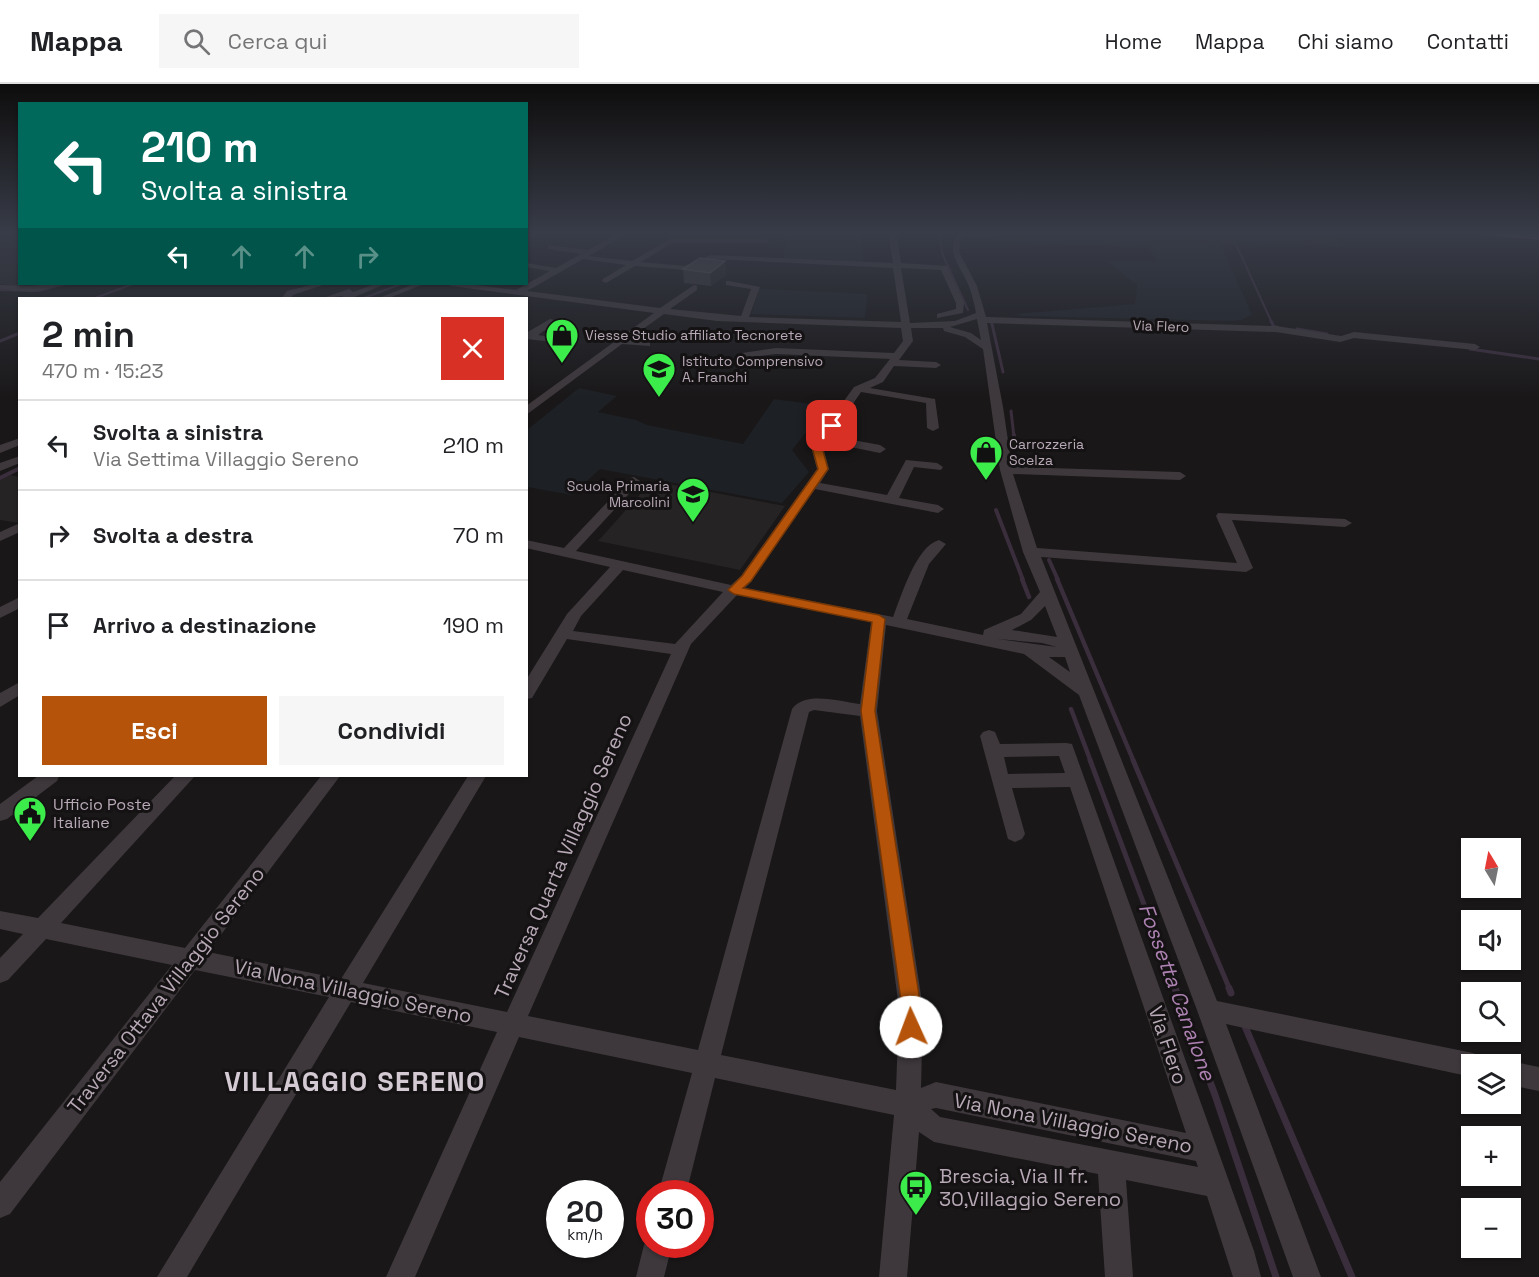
<!DOCTYPE html>
<html lang="it">
<head>
<meta charset="utf-8">
<style>
	:root { --surface:#fff; --page:#f6f6f6; --text:#202124; --muted:#757577; --line:#e0e0e0; --accent:#b45309 }
	body { margin:0; font-family:"Space Grotesk",sans-serif; background:var(--page); color:var(--text); height:100vh; display:flex; flex-direction:column; font-size:22px; white-space:nowrap }
	* { box-sizing:border-box; margin:0 }
	p { font-size:20px; color:var(--muted) }
	.icon { flex:none; width:33px; height:33px; fill:none; stroke:currentColor; stroke-width:2; stroke-linecap:round; stroke-linejoin:round }
	.map { position:relative; flex:1; overflow:hidden }
	.sheet { position:absolute; left:18px; top:213px; width:510px; height:480px; display:flex; flex-direction:column; background:var(--surface); border-radius:0px; box-shadow:0 2px 4px #0004 }
	.sheet>* { flex:none }
	.guide { position:absolute; left:18px; top:18px; width:510px; height:183px; border-radius:0px; box-shadow:0 2px 4px #0004; background:#00695c; color:#fff; overflow:hidden }
	.needle { width:39px; rotate:350deg }
	.fabs { position:absolute; left:1461px; top:754px; display:grid; gap:12px }
	.fabs a { display:grid; place-items:center; width:60px; height:60px; border-radius:0px; background:var(--surface); box-shadow:0 2px 4px #0004; font-size:30px }
	.speed { position:absolute; left:546px; top:1096px; display:flex; gap:12px; font-size:30px; font-weight:700; text-align:center }
	.speed>* { display:grid; place-content:center; width:78px; height:78px; border-radius:50%; background:var(--surface); box-shadow:0 2px 4px #0004; line-height:1 }
	.speed small { font-size:15px; font-weight:400 }
	.speed .limit { border:9px solid #d22; background:#fff; color:#111 }
	.pin { position:absolute; display:grid; place-items:center; width:51px; height:51px; color:#fff; margin:-26px; border-radius:12px; box-shadow:0 3px 9px #0006 }
	.me { position:absolute; width:66px; margin:-33px; rotate:358deg; stroke-linejoin:round; filter:drop-shadow(0 0 4px #0008) }
	.turn { display:flex; align-items:center; gap:21px; height:126px; padding:0 24px; font-size:27px }
	.turn .icon { width:78px; height:78px; stroke-width:2.5 }
	.turn b { display:block; font-size:42px; line-height:51px }
	.lanes { display:flex; align-items:center; height:57px; padding:0 24px; background:#0003; justify-content:center; gap:30px; direction:ltr }
	.lanes .off { opacity:.35 }
	.round { display:grid; place-items:center; flex:none; width:63px; height:63px; border-radius:0px; background:var(--page) }
	.summary { display:flex; align-items:center; justify-content:space-between; height:102px; padding:0 24px }
	h1 { font-size:36px; font-weight:800; line-height:45px }
	.primary-button { display:flex; gap:12px; margin-top:auto; padding:12px 24px }
	.primary-button a { flex:1; height:69px; border-radius:0px; background:var(--accent); color:#fff; font-size:24px; font-weight:800; line-height:69px; text-align:center }
	.primary-button a+a { background:var(--page); color:var(--text) }
	ul { padding:0; list-style:none }
	li { display:flex; align-items:center; gap:18px; height:90px; padding:0 24px; border-top:2px solid var(--line) }
	li div { flex:1 }
	li b { display:block; font-size:22px }
	li em { font-style:normal }
	header { display:flex; align-items:center; gap:36px; box-sizing:border-box; height:84px; padding:0 30px; background:var(--surface); border-bottom:2px solid var(--line) }
	header strong { font-size:28px }
	nav { display:flex; gap:33px; margin-inline-start:auto; font-size:21px }
	.search { width:420px; height:54px; background:var(--page); display:flex; align-items:center; gap:15px; box-sizing:border-box; padding:0 21px; border-radius:0px; color:var(--muted); font-size:22px }
	.map>svg:first-child { display:block }
	.built { fill:#262324 }
	.green { fill:#1d2024 }
	.lines { fill:none; stroke-linecap:round; stroke-linejoin:round }
	.stream-far5 { stroke:#3a2d3c; stroke-width:2 }
	.stream-far4 { stroke:#3a2d3c; stroke-width:3 }
	.stream-far3 { stroke:#3a2d3c; stroke-width:4 }
	.stream-far2 { stroke:#3a2d3c; stroke-width:4.5 }
	.stream-far1 { stroke:#3a2d3c; stroke-width:5 }
	.stream { stroke:#3a2d3c; stroke-width:7 }
	.minor { fill:#3e383c; fill-rule:evenodd }
	.highway { fill:#6e646d; fill-rule:evenodd }
	.wall { fill:#373335 }
	.shaded-wall { fill:#252223 }
	.building { fill:#454043; stroke:#575055; stroke-width:1.5 }
	.route { fill:#b45309; stroke:#753606; stroke-width:1.5 }
	.labels { text-anchor:middle; stroke-width:6; stroke-linejoin:round; paint-order:stroke }
	.far-street-label { font-size:14px; fill:#b8a9b6; stroke:#141213 }
	.far-poi-label { font-size:14px; fill:#b8a9b6; stroke:#141213; text-anchor:start }
	.poi-label { font-size:16px; fill:#b8a9b6; stroke:#141213; text-anchor:start }
	.near-street-label { font-size:20px; fill:#b8a9b6; stroke:#141213 }
	.near-poi-label { font-size:20px; fill:#b8a9b6; stroke:#141213; text-anchor:start }
	.near-water-label { font-size:21px; font-style:italic; fill:#ad82b2; stroke:#141213 }
	.near-district-label { font-size:27px; font-weight:bold; letter-spacing:1.5px; fill:#d4cad3; stroke:#141213 }
</style>
</head>
<body>
<header>
<strong>Mappa</strong>
<div class="search"><svg class="icon" aria-label="search" viewBox="0 0 24 24"><circle cx="10" cy="10" r="6"/><path d="M15 15l6 6"/></svg>Cerca qui</div>
<nav><a>Home</a><a>Mappa</a><a>Chi siamo</a><a>Contatti</a></nav>
</header>
<div class="map">
<svg width="1539" height="1193" viewBox="0 0 1539 1193">
	<rect width="100%" height="100%" fill="#191718"/>
	<path class="built" d="M0,148H19L20,200H52L24,203L0,200Z
		M1159,148H1272L1334,151L1344,163L1233,156L1235,162L1183,155L1180,149Z
		M10,391L19,393V439L0,436V396Z
		M652,397L785,422L740,486L598,457Z"/>
	<path class="green" d="M787,148H861L863,178L783,177Z
		M971,148H1159L1180,149L1183,155L1221,161L1252,231L1241,236L1232,237L1021,232L1016,230L1135,220L1137,201L1106,177H1158L1149,164L966,154Z
		M760,205L867,210L865,234L751,230Z
		M579,304L617,312L598,328L636,336L647,341L743,360L774,315L827,322L792,366L809,388L782,419L600,385L572,411L527,403V346Z"/>
	<g class="lines">
		<path class="stream-far5" d="M940,148L942,169L968,226
			M1235,158L1272,239
			M0,206L38,207L65,200
			M95,214L133,200
			M364,214L401,200"/>
		<path class="stream-far4" d="M1271,237L1274,243H1277
			M992,240L1003,288
			M1297,245L1327,250
			M0,257L20,249
			M1470,265L1539,275
			M1011,327L1014,353"/>
		<path class="stream-far3" d="M1014,351L1015,362
			M0,394L20,384
			M996,426L1023,496
			M1049,476L1058,496"/>
		<path class="stream-far2" d="M1022,495L1029,513
			M1057,495L1134,678
			M1071,625L1091,678"/>
		<path class="stream-far1" d="M1090,676L1176,906
			M1133,676L1230,906"/>
		<path class="stream" d="M1175,904L1215,1011L1276,1193
			M1229,904L1231,909
			M1244,940L1352,1193"/>
		<path class="minor" d="M536,148H548L526,155V151Z
			M621,148H630L589,172L632,177L670,155H766L769,159H672L641,178L685,182L711,171L893,179L888,148H896L901,179L947,182L964,219L963,229L937,234V230L956,225V219L941,186L901,184L910,239L955,237L976,229C974,219 972,209 968,200C960,181 944,167 959,148H967L960,157L959,168L977,202L986,233L1276,242L1341,252L1354,248L1475,260L1480,263L1475,266L1354,254L1340,258L1276,248L987,239L1003,323L1012,383L1180,388L1186,392L1180,396L1013,390L1037,464L1237,479L1216,432L1218,429L1345,435L1352,439L1345,443L1232,436L1253,484L1246,488L1041,473L1217,917L1473,969L1482,973L1485,981H1472V993L1226,940L1321,1193H1293L1197,926L1079,611L1024,570L886,541L877,627L923,924L921,1004L936,998L1186,1049L1070,703L1012,704L1025,750L1022,755L1015,758L1008,755L980,652L983,648L989,646L995,648L1000,660L1066,659L1072,660L1254,1167L1261,1193H1233L1207,1112L1126,1096L1133,1193H1105L1098,1090L934,1058L919,1048L907,1193H879L894,1031L715,994L686,1110H658L692,989L519,953L415,1193H386L497,948L351,918L187,1193H157L329,913L195,886L10,1130L0,1134V1098L172,881L46,855L8,896L0,899V874L23,850L0,845V827L38,834L175,692H195L61,839L185,864L321,692H340L208,868L341,895L468,692H486L363,899L507,928L671,570L567,555L532,614L526,615V596L567,530L610,483L526,464V456L564,464L630,394L634,393L640,397L638,400L576,467L731,501L741,492L817,385L811,363L854,303L875,294L890,275L776,270L745,274L740,271L742,269L776,264L894,269L903,257L901,244L717,237L664,230L629,255L650,258V262L622,260L526,331V322L654,229L451,202L447,200H467L516,206L550,187L526,183V179L556,184L581,170L548,165V161L588,166ZM583,175L626,181L603,195L602,197L606,199L635,182L686,186L712,175L893,184L901,238L749,233L760,203L729,197H726V201L751,205L741,232L670,225L697,206V202L694,201L660,224L527,207ZM977,235L981,256L971,249L950,243ZM911,244H943L944,247L965,253L983,265L1000,386L1023,468L1040,508L1021,530L984,546L983,551L907,535L929,480L946,460L939,456C916,462 901,513 893,533L745,504L751,498L815,405L938,429L944,425L938,421L899,414L914,383L941,386L943,383L937,379L906,376L887,411L820,399L829,385L823,363L826,358L880,369L886,365L880,361L831,352L861,308L926,319L927,344L933,347L939,344L935,315L870,304L883,298L894,282L936,284L941,281L936,278L899,276L913,257ZM623,486L723,508L675,560L573,547L581,532ZM737,511L871,538L860,620C842,618 805,606 792,625L698,966L528,932L691,560ZM1045,522L1057,553L1012,546L1031,536ZM998,555L1042,559L1057,563ZM1049,573H1065L1070,588ZM814,626L860,632L899,924L896,1006L721,971L809,628ZM1059,672L1065,689L1008,690L1004,673ZM936,1024L1196,1077L1198,1083L940,1033L931,1025Z
			M48,200H63L32,208L0,205V201L32,202Z
			M315,200H326L293,211L290,214H282L287,207Z
			M375,200H385L352,214H342L343,212L323,214L349,205L353,208Z
			M414,200H424L389,214H379Z
			M550,235L558,237L538,251L563,255V259L526,255V249Z
			M20,354V361L0,369V361Z
			M20,372V379L0,387V379Z
			M20,439V448L0,457V448Z
			M20,513V524L0,534V523Z
			M20,598V611L0,623V609Z
			M38,692H59L57,697L7,735L0,737V720Z
			M1510,977L1539,983V1007L1510,1001V981H1501Z
			M650,1150V1161H672L664,1193H636L644,1161Z"/>
		<path class="highway" d="M1480,148L1539,150V156L1485,151Z"/>
	</g>
	<path class="wall" d="M683,185L726,191L711,202L684,199Z"/>
	<path class="shaded-wall" d="M725,177L726,191L711,202L710,189Z"/>
	<path class="building" d="M700,174L725,177L710,189L683,185Z"/>
	<linearGradient id="sky" x2="0" y2="1"><stop stop-color="#0e0d0d"/><stop offset="0.47" stop-color="#383c48"/><stop offset="1" stop-color="#383c48" stop-opacity="0"/></linearGradient>
	<rect width="1539" height="315" fill="url(#sky)"/>
	<path class="route" d="M828,340L836,342L822,363L828,385L751,497L743,504L879,531L885,535L875,627L921,924L920,943L918,950L911,952L904,950L901,943L902,924L861,627L872,538L734,510L728,506L742,492L818,385L812,363Z"/>
	<defs>
		<symbol id="shop-pin" viewBox="-11 -11 22 30"><path d="M0 17L-7.5 6A9.5 9.5 0 1 1 7.5 6Z" fill="#3cec4b" stroke="#141213"/><path d="M-5-2.5h2.3a2.7 3.5 0 0 1 5.4 0H5L5.5 6h-11ZM-1.5-2.5h3a1.5 2.3 0 0 0-3 0Z" fill="#111"/></symbol>
		<symbol id="school-pin" viewBox="-11 -11 22 30"><path d="M0 17L-7.5 6A9.5 9.5 0 1 1 7.5 6Z" fill="#3cec4b" stroke="#141213"/><path d="M0-5L7-2L0 1L-7-2ZM-4 1L0 2.5L4 1V4Q0 6-4 4Z" fill="#111"/></symbol>
		<symbol id="civic-pin" viewBox="-11 -11 22 30"><path d="M0 17L-7.5 6A9.5 9.5 0 1 1 7.5 6Z" fill="#3cec4b" stroke="#141213"/><path d="M-.6-6.5H3V-4.5H.6V-3L4-1V1h2V6H-6V1h2V-1L-.6-3ZM-1.2 2.5V6h2.4V2.5Z" fill="#111"/></symbol>
		<symbol id="bus-pin" viewBox="-11 -11 22 30"><path d="M0 17L-7.5 6A9.5 9.5 0 1 1 7.5 6Z" fill="#3cec4b" stroke="#141213"/><path d="M-5-6H5V4H4V6H2V4H-2V6H-4V4H-5ZM-3.5-4V0h7V-4ZM-3.5 1.2v1.5H-2V1.2ZM2 1.2v1.5H3.5V1.2Z" fill="#111"/></symbol>
	</defs>
	<g fill-rule="evenodd">
		<use href="#shop-pin" x="543" y="232" width="38" height="52"/>
		<use href="#school-pin" x="640" y="266" width="38" height="52"/>
		<use href="#shop-pin" x="967" y="349" width="38" height="52"/>
		<use href="#school-pin" x="674" y="391" width="38" height="52"/>
		<use href="#civic-pin" x="11" y="710" width="38" height="52"/>
		<use href="#bus-pin" x="897" y="1084" width="38" height="52"/>
	</g>
	<g class="labels">
		<g class="far-street-label">
			<text transform="translate(1161 242) rotate(2)" y="5">Via Flero</text>
		</g>
		<g class="far-poi-label">
			<text x="585" y="256">Viesse Studio affiliato Tecnorete</text>
			<text x="682" y="282">Istituto Comprensivo<tspan x="682" dy="16">A. Franchi</tspan></text>
			<text x="1009" y="365">Carrozzeria<tspan x="1009" dy="16">Scelza</tspan></text>
			<text x="670" y="407" text-anchor="end">Scuola Primaria<tspan x="670" dy="16">Marcolini</tspan></text>
		</g>
		<g class="poi-label">
			<text x="53" y="726">Ufficio Poste<tspan x="53" dy="18">Italiane</tspan></text>
		</g>
		<g class="near-street-label">
			<text transform="translate(563 772) rotate(-66)" y="7">Traversa Quarta Villaggio Sereno</text>
			<text transform="translate(166 906) rotate(-52)" y="7">Traversa Ottava Villaggio Sereno</text>
			<text transform="translate(353 907) rotate(12)" y="7">Via Nona Villaggio Sereno</text>
			<text transform="translate(1168 961) rotate(71)" y="7">Via Flero</text>
			<text transform="translate(1073 1039) rotate(11)" y="7">Via Nona Villaggio Sereno</text>
		</g>
		<g class="near-poi-label">
			<text x="939" y="1099">Brescia, Via II fr.<tspan x="939" dy="23">30,Villaggio Sereno</tspan></text>
		</g>
		<g class="near-water-label">
			<text transform="translate(1177 908) rotate(70)" y="7">Fossetta Canalone</text>
		</g>
		<g class="near-district-label">
			<text x="355" y="1007">VILLAGGIO SERENO</text>
		</g>
	</g>
</svg>
<div class="fabs">
<a><svg class="needle" viewBox="-14 -14 28 28"><path d="M0-13l5 13h-10z" fill="#e53935"/><path d="M0 13l5-13h-10z" fill="#757577"/></svg></a>
<a><svg class="icon" aria-label="sound" viewBox="0 0 24 24"><path d="M4 9h4l5-4v14l-5-4H4zM17 9q2 3 0 6"/></svg></a>
<a><svg class="icon" aria-label="search" viewBox="0 0 24 24"><circle cx="10" cy="10" r="6"/><path d="M15 15l6 6"/></svg></a>
<a><svg class="icon" aria-label="layers" viewBox="0 0 24 24"><path d="M12 4l9 5-9 5-9-5zM3 14l9 5 9-5"/></svg></a>
<a>+</a>
<a>−</a>
</div>
<div class="speed"><div>20<small>km/h</small></div><div class="limit">30</div></div>
<div class="pin" style="left:832px;top:342px;background:#d93025"><svg class="icon" aria-label="arrive" viewBox="0 0 24 24"><path d="M6 21V4h12l-3 4 3 4H6"/></svg></div>
<svg class="me" style="left:911px;top:943px" viewBox="-20 -20 40 40"><circle r="19" fill="#fff"/><path d="M0-13L10 11 0 6-10 11z" fill="#b45309"/></svg>
<div class="guide">
<div class="turn"><svg class="icon" aria-label="left" viewBox="0 0 24 24"><path d="M17 20v-9H6M10 6l-5 5 5 5"/></svg><div><b>210 m</b>Svolta a sinistra</div></div>
<div class="lanes"><svg class="icon" aria-label="left" viewBox="0 0 24 24"><path d="M17 20v-9H6M10 6l-5 5 5 5"/></svg><svg class="icon off" aria-label="ahead" viewBox="0 0 24 24"><path d="M12 20V5M6 11l6-6 6 6"/></svg><svg class="icon off" aria-label="ahead" viewBox="0 0 24 24"><path d="M12 20V5M6 11l6-6 6 6"/></svg><svg class="icon off" aria-label="right" viewBox="0 0 24 24"><path d="M7 20v-9h11M14 6l5 5-5 5"/></svg></div>
</div>
<section class="sheet">
<div class="summary"><div><h1>2 min</h1><p>470 m · 15:23</p></div><a class="round" style="background:#d93025;color:#fff"><svg class="icon" aria-label="close" viewBox="0 0 24 24"><path d="M6 6l12 12M18 6L6 18"/></svg></a></div>
<ul>
<li><svg class="icon" aria-label="left" viewBox="0 0 24 24"><path d="M17 20v-9H6M10 6l-5 5 5 5"/></svg><div><b>Svolta a sinistra</b><p>Via Settima Villaggio Sereno</p></div><em>210 m</em></li>
<li><svg class="icon" aria-label="right" viewBox="0 0 24 24"><path d="M7 20v-9h11M14 6l5 5-5 5"/></svg><div><b>Svolta a destra</b></div><em>70 m</em></li>
<li><svg class="icon" aria-label="arrive" viewBox="0 0 24 24"><path d="M6 21V4h12l-3 4 3 4H6"/></svg><div><b>Arrivo a destinazione</b></div><em>190 m</em></li>
</ul>
<div class="primary-button"><a>Esci</a><a>Condividi</a></div>
</section>
</div>
</body>
</html>
